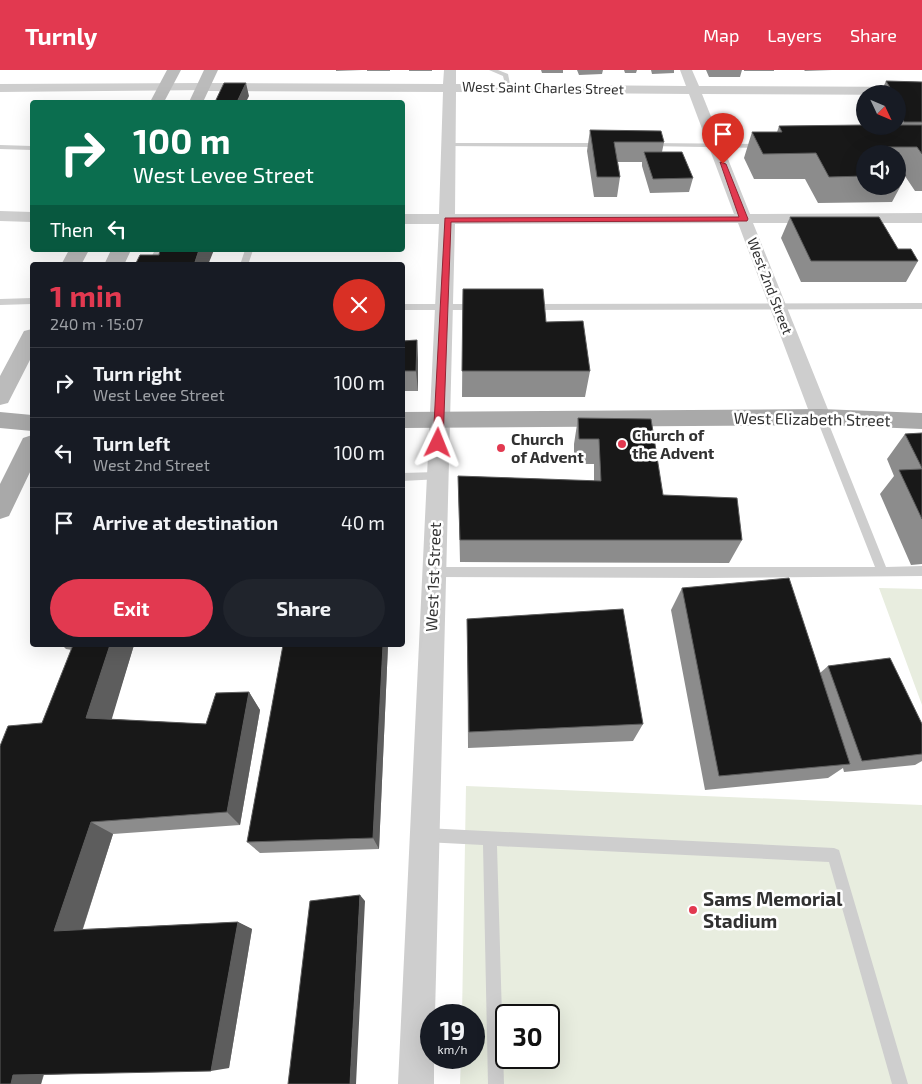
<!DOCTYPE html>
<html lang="en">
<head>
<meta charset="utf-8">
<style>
	:root { --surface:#171b24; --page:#20242c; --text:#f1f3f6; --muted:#9ea1a6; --line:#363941; --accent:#e23950 }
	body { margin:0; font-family:"Exo 2",sans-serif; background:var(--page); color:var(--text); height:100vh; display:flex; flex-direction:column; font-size:19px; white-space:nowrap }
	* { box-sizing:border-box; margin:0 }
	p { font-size:16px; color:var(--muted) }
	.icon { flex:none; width:28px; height:28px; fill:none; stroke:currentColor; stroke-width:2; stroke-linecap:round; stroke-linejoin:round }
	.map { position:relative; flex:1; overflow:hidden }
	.sheet { position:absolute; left:30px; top:192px; width:375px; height:385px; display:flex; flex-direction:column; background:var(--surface); border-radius:5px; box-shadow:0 5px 20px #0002 }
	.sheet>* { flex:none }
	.banner { position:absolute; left:30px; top:30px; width:375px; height:152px; border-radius:5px; box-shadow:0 5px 20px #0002; background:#0b6e4f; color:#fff; overflow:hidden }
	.needle { width:32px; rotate:134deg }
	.fabs { position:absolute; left:856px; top:15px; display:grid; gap:10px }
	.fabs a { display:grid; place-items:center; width:50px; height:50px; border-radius:50%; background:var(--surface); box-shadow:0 5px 20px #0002; font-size:25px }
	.speed { position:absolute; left:420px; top:934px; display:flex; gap:10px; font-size:25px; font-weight:700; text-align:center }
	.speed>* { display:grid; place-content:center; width:65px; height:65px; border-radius:50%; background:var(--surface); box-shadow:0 5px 20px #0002; line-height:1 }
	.speed small { font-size:12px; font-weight:400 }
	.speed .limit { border:2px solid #111; border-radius:8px; background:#fff; color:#111 }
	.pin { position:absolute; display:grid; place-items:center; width:42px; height:42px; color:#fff; margin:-51px -21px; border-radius:50% 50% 50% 0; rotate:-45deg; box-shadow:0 0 5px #0007 }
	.pin .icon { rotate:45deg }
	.me { position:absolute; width:55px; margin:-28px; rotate:2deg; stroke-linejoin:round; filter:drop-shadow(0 0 4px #0008) }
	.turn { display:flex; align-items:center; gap:18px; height:105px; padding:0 20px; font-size:22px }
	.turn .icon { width:65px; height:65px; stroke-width:2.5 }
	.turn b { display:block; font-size:35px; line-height:42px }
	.then { display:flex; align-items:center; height:48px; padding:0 20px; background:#0003; gap:10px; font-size:19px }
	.round { display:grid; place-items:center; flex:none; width:52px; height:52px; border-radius:26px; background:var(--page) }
	.overview { display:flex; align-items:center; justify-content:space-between; height:85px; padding:0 20px }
	h1 { font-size:30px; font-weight:700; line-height:38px; color:var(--accent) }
	.cta { display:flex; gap:10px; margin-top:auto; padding:10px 20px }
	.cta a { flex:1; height:58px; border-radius:30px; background:var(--accent); color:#fff; font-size:20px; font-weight:700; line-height:58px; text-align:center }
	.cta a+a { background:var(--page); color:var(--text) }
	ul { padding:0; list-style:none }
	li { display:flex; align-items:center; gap:15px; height:70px; padding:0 20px; border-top:1px solid var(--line) }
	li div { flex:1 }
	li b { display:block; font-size:19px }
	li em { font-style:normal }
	header { display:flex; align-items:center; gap:30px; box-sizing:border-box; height:70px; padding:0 25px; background:var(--accent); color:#fff }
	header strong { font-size:24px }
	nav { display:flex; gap:28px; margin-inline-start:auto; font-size:18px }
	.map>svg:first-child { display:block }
	.green { fill:#e8eddf; fill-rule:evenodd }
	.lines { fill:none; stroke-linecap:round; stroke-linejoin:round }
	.service { fill:#cecece; fill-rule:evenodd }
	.minor { fill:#cecece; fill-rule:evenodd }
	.tertiary { fill:#cecece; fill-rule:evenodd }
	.secondary { fill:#bbb; fill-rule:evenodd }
	.primary { fill:#a9a9a9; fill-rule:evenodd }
	.wall { fill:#8c8c8c; fill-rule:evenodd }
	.shaded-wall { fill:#5d5d5d }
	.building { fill:#181818; stroke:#5d5d5d }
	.route { fill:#e23950; stroke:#932534 }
	.poi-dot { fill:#e23950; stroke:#fff; stroke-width:2 }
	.labels { text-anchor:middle; stroke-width:5; stroke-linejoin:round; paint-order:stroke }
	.far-street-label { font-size:14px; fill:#313131; stroke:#fff }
	.street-label { font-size:16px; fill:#313131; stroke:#fff }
	.poi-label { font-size:16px; font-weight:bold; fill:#313131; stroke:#fff; text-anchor:start }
	.near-poi-label { font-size:19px; font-weight:bold; fill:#313131; stroke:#fff; text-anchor:start }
</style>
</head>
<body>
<header>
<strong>Turnly</strong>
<nav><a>Map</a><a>Layers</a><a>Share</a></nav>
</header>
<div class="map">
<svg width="922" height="1014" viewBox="0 0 922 1014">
	<rect width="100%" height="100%" fill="#fff"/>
	<path class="green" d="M879,518L922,519V635Z
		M466,716L922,735V1014H460L461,988H474V945H462ZM506,945H549V988H506Z"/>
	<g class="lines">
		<path class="service" d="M489,0H498L508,4L511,19L506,18L503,6Z
			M449,73H602L605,75L602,77L447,76V74Z
			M648,73L762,74L765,76L762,78L646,76V74Z
			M0,75L32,76V80L0,79Z
			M155,180H163L155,195H147Z
			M245,180H253L248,195H240Z
			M32,228V234L0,235V229Z
			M922,233V239L531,240L527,237L531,234Z
			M402,234H478L482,237L478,240H402Z
			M821,344L826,347L886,497L922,496V506L706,508L433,507L429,505L427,502L429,499L433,497H875L816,347Z
			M437,402L442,406L441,409L402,411V403Z
			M425,758L834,778L839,780L908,1014H892L829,792L497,776L504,1014H488L483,775L425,772L420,770L418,765L420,760Z"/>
		<path class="minor" d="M444,0H456V14L686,16L680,0H692L699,16L922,17V25L702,24L750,144L922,143V153H753L831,347L828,352L821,354L814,352L811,347L738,153L455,154L435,945H431V988H434V1014H398L439,154H402V144H439L443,22L204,21L198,17L204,13L443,14ZM456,22L689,24L734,144H455Z"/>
		<path class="tertiary" d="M204,13L209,14L211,17L209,20L0,22V14Z
			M0,141L32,142V152L0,151Z"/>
		<path class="secondary" d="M167,0H181L164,32H150Z
			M204,0H218L203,32H189Z
			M69,180H89L81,195H61Z
			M111,180H131L124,195H104Z
			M32,259V286L8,333L0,335V306L24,261Z"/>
		<path class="primary" d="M821,339L922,343V359L821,355L402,358V342Z
			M0,342L32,345V361L0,358Z
			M32,365V398L9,446L0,449V414L23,368Z"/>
	</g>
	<path class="wall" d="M336,0H362L336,1Z
		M367,0H390V1H367Z
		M409,0H432V1H409Z
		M541,0H563V3H542Z
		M577,0H603L602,4L579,5Z
		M624,0H637L636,3H625Z
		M651,0H674V3L652,4Z
		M706,0H742L740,7H709Z
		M744,0H774V1H744Z
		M804,0H832L805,1Z
		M886,11L922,12V121H915L903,103L906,106L892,132L818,133L805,109H754L744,88L752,62H777L779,56H898V24H880ZM865,84H898V116H865Z
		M590,60L664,72L662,82L693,108L689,122L650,123L642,96V92H618L620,107L617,127H594L587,81Z
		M790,147L898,179L918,191L906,212H801L781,168Z
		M463,219L546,252L590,301L585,327H462Z
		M417,270L418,291V321H402V271Z
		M578,348L663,425L742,470L729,493L460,492L458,406L594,411V394H574V374Z
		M922,363V494L911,495L880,424L894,406L887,389L905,364Z
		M682,518L820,603L828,596L922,654V691L915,695L844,702L843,698L828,708L705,720L671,540Z
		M467,549L643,654L633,671L468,678Z
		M62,575H134L111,649L206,654L249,622L260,640L240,755L113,764L83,859L238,852L252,859L229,998L44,1005L41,1014H0L42,653L72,580L66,579Z
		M283,575H388L379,779L260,783L247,772Z"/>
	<path class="shaded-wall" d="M246,13L249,26L246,32H237Z
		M199,180H214L208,195H194Z
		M417,270L418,291V321L416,301Z
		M110,575H134L107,665L86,648Z
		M383,575H388L379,779L373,768Z
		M249,622L260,640L240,755L227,742Z
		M91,752L113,764L80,867L54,861Z
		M360,825L365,831L356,1014H350Z
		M238,852L252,859L229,998L211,1001Z
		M44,1002L41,1014H11L13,1005Z"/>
	<path class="building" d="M886,11L922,12V52H904L898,41V24H894Z
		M224,13H246L237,32H215Z
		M865,55V56H898V55H922V84L917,77H886L890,84H865V106L829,107L816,83L763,84L752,62H782L779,56Z
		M590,60L661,61L664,72H614L620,107H597Z
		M644,82H682L693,108L653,109Z
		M898,94L906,106H898Z
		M790,147H879L898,179H911L918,191H811Z
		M160,180H199L194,195H135L140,185H159Z
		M463,219H543L546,252L583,251L590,301H462Z
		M417,270L416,301H402V271Z
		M578,348L651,349L663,425L737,428L742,470H460L458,406L601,411L599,369H579Z
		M922,363V398L905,364Z
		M922,399V449L899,400Z
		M789,508L850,694L719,706L682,518Z
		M623,539L643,654L469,662L467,549Z
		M73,575H110L86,648L206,654L216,623L249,622L227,742L91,752L54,861L238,852L211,1001L13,1005L11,1014H0V676L8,656L42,653Z
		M283,575H383L373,768L247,772Z
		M890,588L922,654V684L862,691L828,596Z
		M360,825L350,1014H288L310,831Z"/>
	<path class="route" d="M720,92L726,94L748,149L747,151L451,152L443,373L442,375H434L433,373L445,148L739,147Z"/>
	<g class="poi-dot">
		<circle cx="622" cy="374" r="5"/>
		<circle cx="501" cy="378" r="5"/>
		<circle cx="693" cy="840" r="5"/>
	</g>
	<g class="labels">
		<g class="far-street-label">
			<text transform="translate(543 18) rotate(1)" y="5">West Saint Charles Street</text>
			<text transform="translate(770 216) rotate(69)" y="5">West 2nd Street</text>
		</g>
		<g class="street-label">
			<text transform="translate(812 349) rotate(1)" y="6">West Elizabeth Street</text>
			<text transform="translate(433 507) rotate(-88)" y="6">West 1st Street</text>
		</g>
		<g class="poi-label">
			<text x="632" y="371">Church of<tspan x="632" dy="18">the Advent</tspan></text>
			<text x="511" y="375">Church<tspan x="511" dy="18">of Advent</tspan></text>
		</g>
		<g class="near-poi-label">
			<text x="703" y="836">Sams Memorial<tspan x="703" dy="22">Stadium</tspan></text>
		</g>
	</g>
</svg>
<div class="fabs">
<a><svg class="needle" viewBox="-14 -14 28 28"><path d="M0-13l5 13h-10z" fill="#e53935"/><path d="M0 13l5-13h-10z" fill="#9ea1a6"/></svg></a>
<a><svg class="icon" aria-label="sound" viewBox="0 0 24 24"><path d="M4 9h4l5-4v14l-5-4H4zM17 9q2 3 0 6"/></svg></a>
</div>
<div class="speed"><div>19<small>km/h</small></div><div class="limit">30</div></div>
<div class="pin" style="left:723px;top:94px;background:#d93025"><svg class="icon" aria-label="arrive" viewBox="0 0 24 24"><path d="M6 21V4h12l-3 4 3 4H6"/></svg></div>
<svg class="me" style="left:438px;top:373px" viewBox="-20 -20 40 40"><path d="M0-17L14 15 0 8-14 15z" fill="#e23950" stroke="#fff" stroke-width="4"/></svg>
<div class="banner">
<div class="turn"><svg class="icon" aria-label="right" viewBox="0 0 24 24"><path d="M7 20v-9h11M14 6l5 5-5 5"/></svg><div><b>100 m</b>West Levee Street</div></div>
<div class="then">Then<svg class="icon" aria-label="left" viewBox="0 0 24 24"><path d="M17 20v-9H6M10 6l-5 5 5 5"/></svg></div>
</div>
<section class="sheet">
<div class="overview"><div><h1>1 min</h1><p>240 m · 15:07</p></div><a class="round" style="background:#d93025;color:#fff"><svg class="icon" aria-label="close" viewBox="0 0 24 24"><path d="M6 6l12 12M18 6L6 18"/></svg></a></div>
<ul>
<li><svg class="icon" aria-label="right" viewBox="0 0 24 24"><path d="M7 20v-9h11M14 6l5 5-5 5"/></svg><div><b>Turn right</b><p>West Levee Street</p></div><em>100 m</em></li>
<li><svg class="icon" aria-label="left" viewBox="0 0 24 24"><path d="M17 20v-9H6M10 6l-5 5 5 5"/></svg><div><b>Turn left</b><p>West 2nd Street</p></div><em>100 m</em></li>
<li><svg class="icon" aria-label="arrive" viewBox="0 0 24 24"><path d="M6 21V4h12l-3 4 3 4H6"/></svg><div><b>Arrive at destination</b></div><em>40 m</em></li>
</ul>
<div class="cta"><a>Exit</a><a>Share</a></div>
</section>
</div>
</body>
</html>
